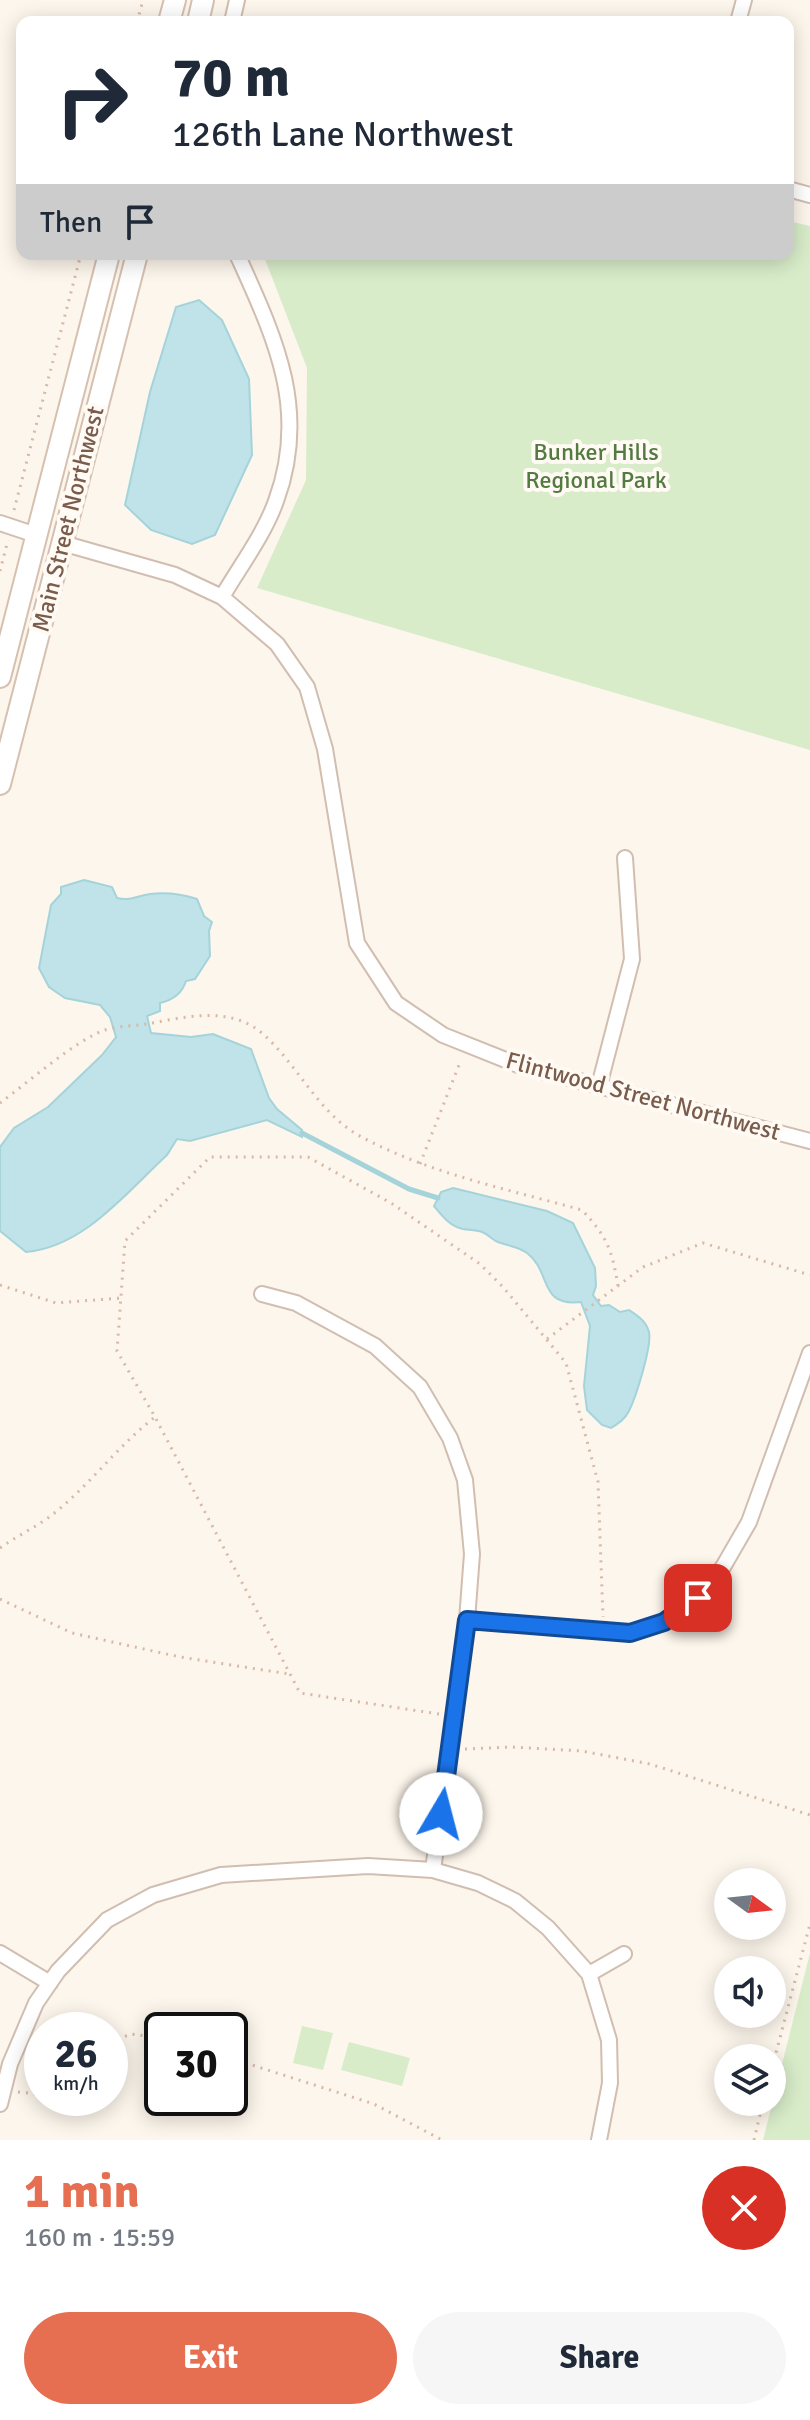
<!DOCTYPE html>
<html lang="en">
<head>
<meta charset="utf-8">
<style>
	:root { --surface:#fff; --page:#f6f6f7; --text:#1f2937; --muted:#747a83; --accent:#e76f51 }
	body { margin:0; font-family:Signika,sans-serif; background:var(--page); color:var(--text); height:100vh; display:flex; flex-direction:column; font-size:30px; white-space:nowrap }
	* { box-sizing:border-box; margin:0 }
	p { font-size:26px; color:var(--muted) }
	.icon { flex:none; width:44px; height:44px; fill:none; stroke:currentColor; stroke-width:2; stroke-linecap:round; stroke-linejoin:round }
	.map { position:relative; height:2140px; overflow:hidden }
	.sheet { display:flex; flex-direction:column; background:var(--surface); flex:1 }
	.sheet>* { flex:none }
	.top-card { position:absolute; left:16px; top:16px; width:778px; height:244px; border-radius:16px; box-shadow:0 4px 20px #0003; background:#fff; color:var(--text); overflow:hidden }
	.needle { width:52px; rotate:105deg }
	.buttons { position:absolute; left:714px; top:1868px; display:grid; gap:16px }
	.buttons a { display:grid; place-items:center; width:72px; height:72px; border-radius:50%; background:var(--surface); box-shadow:0 4px 20px #0003; font-size:40px }
	.speed { position:absolute; left:24px; top:2012px; display:flex; gap:16px; font-size:40px; font-weight:700; text-align:center }
	.speed>* { display:grid; place-content:center; width:104px; height:104px; border-radius:50%; background:var(--surface); box-shadow:0 4px 20px #0003; line-height:1 }
	.speed small { font-size:20px; font-weight:400 }
	.speed .limit { border:4px solid #111; border-radius:12px; background:#fff; color:#111 }
	.pin { position:absolute; display:grid; place-items:center; width:68px; height:68px; color:#fff; margin:-34px; border-radius:16px; box-shadow:0 4px 12px #0006 }
	.me { position:absolute; width:88px; margin:-44px; rotate:8deg; stroke-linejoin:round; filter:drop-shadow(0 0 6px #0008) }
	.turn { display:flex; align-items:center; gap:28px; height:168px; padding:0 24px; font-size:36px }
	.turn .icon { width:104px; height:104px; stroke-width:2.5 }
	.turn b { display:block; font-size:56px; line-height:68px }
	.then { display:flex; align-items:center; height:76px; padding:0 24px; background:#0003; gap:16px; font-size:30px }
	.round { display:grid; place-items:center; flex:none; width:84px; height:84px; border-radius:42px; background:var(--page) }
	.summary { display:flex; align-items:center; justify-content:space-between; height:136px; padding:0 24px }
	h1 { font-size:48px; font-weight:800; line-height:60px; color:var(--accent) }
	.primary-button { display:flex; gap:16px; margin-top:auto; padding:16px 24px }
	.primary-button a { flex:1; height:92px; border-radius:48px; background:var(--accent); color:#fff; font-size:32px; font-weight:800; line-height:92px; text-align:center }
	.primary-button a+a { background:var(--page); color:var(--text) }
	.map>svg:first-child { display:block }
	.green { fill:#d8ecc9 }
	.water { fill:#bfe3e8; stroke:#a5d3da; stroke-width:2 }
	.lines { fill:none; stroke-linecap:round; stroke-linejoin:round }
	.stream { stroke:#a5d3da; stroke-width:5 }
	.street-casing { stroke:#d1beb0; stroke-width:18 }
	.secondary-casing { stroke:#d6c0b0; stroke-width:24 }
	.path { stroke:#d9b8a5; stroke-width:3; stroke-dasharray:2 6; stroke-linecap:butt }
	.street { stroke:#fff; stroke-width:14 }
	.secondary { stroke:#fff; stroke-width:20 }
	.route-casing { stroke:#114b97; stroke-width:20 }
	.route { stroke:#1a73e8; stroke-width:14 }
	.labels { text-anchor:middle; stroke-width:8; stroke-linejoin:round; paint-order:stroke }
	.park-label { font-size:24px; fill:#537a41; stroke:#fffaf3 }
	.street-label { font-size:24px; fill:#7a5c4d; stroke:#fffaf3 }
</style>
</head>
<body>
<div class="map">
<svg width="810" height="2140" viewBox="0 0 810 2140">
	<rect width="100%" height="100%" fill="#fdf6ec"/>
	<path class="green" d="M788,221L810,226V750L257,588L306,480L307,368L263,254H788Z
		M810,1953V2140H763Z
		M302,2026L333,2033L323,2070L293,2063Z
		M349,2042L410,2058L402,2086L341,2070Z"/>
	<path class="water" d="M199,300L222,320L249,379L252,455L215,535L192,544L151,530L125,505L150,392L176,307Z
		M84,880L112,887L117,898C131,901 137,896 150,894C166,892 182,894 197,899L204,916L212,922L209,931L210,956L195,979L186,981C182,994 173,1000 160,1003V1011L147,1016L151,1033L191,1037L213,1034L251,1049L269,1098L277,1109L302,1130V1137L267,1120L190,1141L177,1139L167,1155C127,1192 84,1247 26,1252L0,1231V1147L14,1128L48,1107L102,1055L116,1037L110,1017L100,1005L65,998L49,987L39,968L51,905L61,894V887Z
		M453,1188L547,1211L573,1223L595,1268L596,1286L593,1295L601,1306L609,1305L620,1312L629,1310C638,1316 646,1321 649,1332C652,1346 636,1397 629,1411C625,1419 619,1423 611,1428L602,1425L587,1410L584,1386L590,1326L581,1302C538,1307 552,1272 527,1253C517,1246 508,1246 498,1242C492,1240 488,1234 482,1232C476,1230 469,1230 463,1229C450,1226 443,1217 434,1206L441,1192Z"/>
	<g class="lines">
		<path class="stream" d="M302,1133L409,1189L438,1198"/>
		<defs>
			<path id="street" d="M232,22L237,0
				M738,22L744,0
				M788,189L810,195
				M0,523L36,535
				M62,543L175,575L222,597L277,644L307,687L325,749L357,943L396,1003L443,1035L518,1065L810,1141
				M222,597C240,566 264,535 276,501C310,409 274,336 237,254
				M599,1086L632,959L625,858
				M262,1294L296,1303L375,1346L420,1387L450,1438L465,1480L472,1554L467,1620L433,1870
				M467,1620L630,1633L664,1622L698,1598L723,1567L749,1522L810,1353
				M0,1953L50,1983
				M589,1974L624,1954
				M0,2104L10,2064L36,2003L58,1971L107,1920L153,1895L221,1875L368,1866L433,1870L478,1883L515,1901L548,1928L589,1974L609,2040L610,2083L599,2140"/>
			<path id="secondary" d="M169,22L175,0
				M198,22L203,0
				M0,677L109,254
				M0,784L137,254"/>
		</defs>
		<use href="#street" class="street-casing"/>
		<use href="#secondary" class="secondary-casing"/>
		<path class="path" d="M137,22L143,0
			M14,510L81,254
			M0,571L8,540
			M0,1103C26,1084 77,1039 105,1030C117,1026 133,1026 147,1024C185,1017 230,1005 263,1034C297,1064 318,1112 358,1135C427,1173 507,1189 582,1210C607,1237 612,1249 618,1286
			M420,1164L461,1060
			M0,1285L56,1303L121,1298
			M547,1339L643,1267L703,1243L810,1275
			M0,1548C18,1535 39,1526 57,1511C92,1482 119,1445 155,1417
			M0,1599L72,1633L180,1657L289,1674
			M439,1714L300,1693L155,1417L117,1351L125,1241L210,1157H308L391,1203L480,1264L503,1287L566,1363L598,1482L603,1617
			M465,1749L512,1747L582,1751L650,1764L810,1815
			M110,2042L131,2034L162,2038
			M230,2058L374,2104L442,2140
			M772,2068L810,1924
			M18,2092L37,2094L42,2092
			M754,2140L763,2102"/>
		<use href="#street" class="street"/>
		<use href="#secondary" class="secondary"/>
	</g>
	<g class="lines">
		<defs>
			<path id="route" d="M441,1814L467,1620L630,1633L664,1622L698,1598"/>
		</defs>
		<use href="#route" class="route-casing"/>
		<use href="#route" class="route"/>
	</g>
	<g class="labels">
		<g class="park-label">
			<text x="596" y="460">Bunker Hills<tspan x="596" dy="28">Regional Park</tspan></text>
		</g>
		<g class="street-label">
			<text transform="translate(68 519) rotate(-76)" y="8">Main Street Northwest</text>
			<text transform="translate(643 1096) rotate(15)" y="8">Flintwood Street Northwest</text>
		</g>
	</g>
</svg>
<div class="buttons">
<a><svg class="needle" viewBox="-14 -14 28 28"><path d="M0-13l5 13h-10z" fill="#e53935"/><path d="M0 13l5-13h-10z" fill="#747a83"/></svg></a>
<a><svg class="icon" aria-label="sound" viewBox="0 0 24 24"><path d="M4 9h4l5-4v14l-5-4H4zM17 9q2 3 0 6"/></svg></a>
<a><svg class="icon" aria-label="layers" viewBox="0 0 24 24"><path d="M12 4l9 5-9 5-9-5zM3 14l9 5 9-5"/></svg></a>
</div>
<div class="speed"><div>26<small>km/h</small></div><div class="limit">30</div></div>
<div class="pin" style="left:698px;top:1598px;background:#d93025"><svg class="icon" aria-label="arrive" viewBox="0 0 24 24"><path d="M6 21V4h12l-3 4 3 4H6"/></svg></div>
<svg class="me" style="left:441px;top:1814px" viewBox="-20 -20 40 40"><circle r="19" fill="#fff"/><path d="M0-13L10 11 0 6-10 11z" fill="#1a73e8"/></svg>
<div class="top-card">
<div class="turn"><svg class="icon" aria-label="right" viewBox="0 0 24 24"><path d="M7 20v-9h11M14 6l5 5-5 5"/></svg><div><b>70 m</b>126th Lane Northwest</div></div>
<div class="then">Then<svg class="icon" aria-label="arrive" viewBox="0 0 24 24"><path d="M6 21V4h12l-3 4 3 4H6"/></svg></div>
</div>
</div>
<section class="sheet">
<div class="summary"><div><h1>1 min</h1><p>160 m · 15:59</p></div><a class="round" style="background:#d93025;color:#fff"><svg class="icon" aria-label="close" viewBox="0 0 24 24"><path d="M6 6l12 12M18 6L6 18"/></svg></a></div>
<div class="primary-button"><a>Exit</a><a>Share</a></div>
</section>
</body>
</html>
